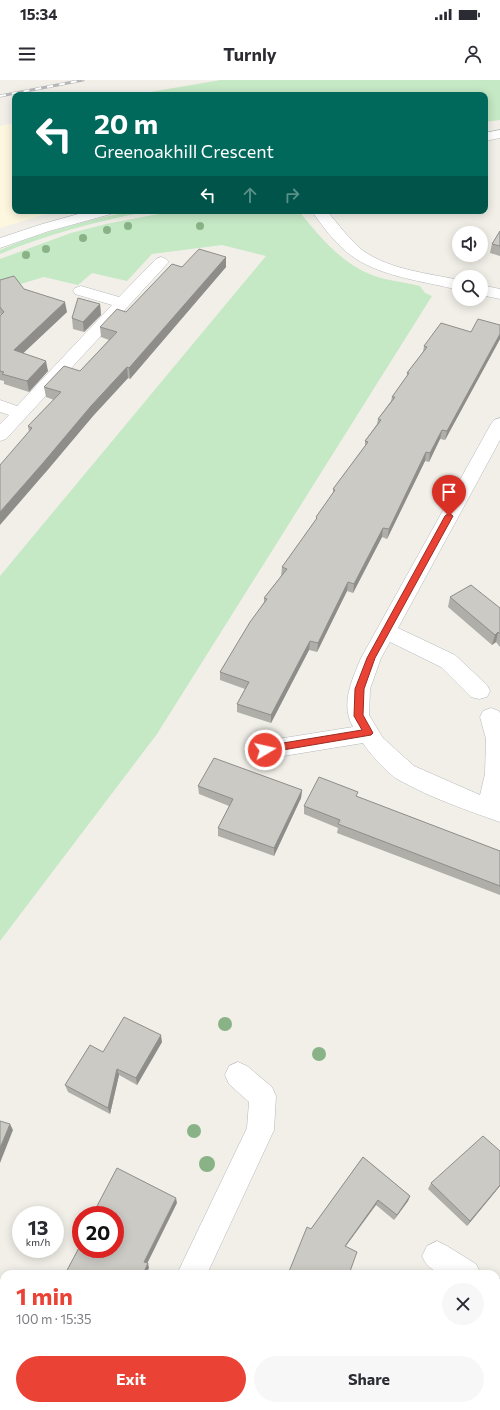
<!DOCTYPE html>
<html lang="en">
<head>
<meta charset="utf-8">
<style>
	:root { --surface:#fff; --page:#f7f7f7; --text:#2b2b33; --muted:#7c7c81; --accent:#ea4335 }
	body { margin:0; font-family:Commissioner,sans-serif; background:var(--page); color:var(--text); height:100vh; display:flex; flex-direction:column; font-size:15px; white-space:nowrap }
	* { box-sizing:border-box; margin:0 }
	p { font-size:13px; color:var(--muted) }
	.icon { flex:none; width:22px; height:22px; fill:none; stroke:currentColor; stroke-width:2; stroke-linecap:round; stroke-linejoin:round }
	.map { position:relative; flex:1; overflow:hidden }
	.panel { position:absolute; left:0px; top:1190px; width:500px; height:140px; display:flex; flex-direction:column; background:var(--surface); border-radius:12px 12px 0 0; box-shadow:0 2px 10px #0003 }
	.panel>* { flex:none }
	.hud { position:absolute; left:12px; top:12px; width:476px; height:122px; border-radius:8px; box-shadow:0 2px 10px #0003; background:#00695c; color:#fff; overflow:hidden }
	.buttons { position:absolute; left:452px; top:146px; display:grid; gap:8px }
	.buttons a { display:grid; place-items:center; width:36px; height:36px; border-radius:50%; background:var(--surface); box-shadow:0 2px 10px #0003; font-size:20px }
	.speed { position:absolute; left:12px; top:1126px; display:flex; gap:8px; font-size:20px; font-weight:700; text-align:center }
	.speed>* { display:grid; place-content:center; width:52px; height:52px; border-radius:50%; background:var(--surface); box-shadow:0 2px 10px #0003; line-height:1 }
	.speed small { font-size:10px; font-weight:400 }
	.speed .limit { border:6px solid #d22; background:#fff; color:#111 }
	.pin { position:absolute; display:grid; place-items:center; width:34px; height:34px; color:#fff; margin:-41px -17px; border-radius:50% 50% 50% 0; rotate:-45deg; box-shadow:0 0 4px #0007 }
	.pin .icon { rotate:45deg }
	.me { position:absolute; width:44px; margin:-22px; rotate:81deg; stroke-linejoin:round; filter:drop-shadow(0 0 3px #0008) }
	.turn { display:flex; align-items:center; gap:14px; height:84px; padding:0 16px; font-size:18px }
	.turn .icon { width:52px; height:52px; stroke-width:2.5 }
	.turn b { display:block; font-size:28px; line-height:34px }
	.lanes { display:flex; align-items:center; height:38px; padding:0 16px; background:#0003; justify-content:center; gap:20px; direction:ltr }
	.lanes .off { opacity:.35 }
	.round { display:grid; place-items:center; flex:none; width:42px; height:42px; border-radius:21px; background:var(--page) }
	.head { display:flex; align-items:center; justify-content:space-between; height:68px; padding:0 16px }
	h1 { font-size:24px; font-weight:700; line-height:30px; color:var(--accent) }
	.action { display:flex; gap:8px; margin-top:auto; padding:8px 16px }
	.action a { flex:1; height:46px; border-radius:24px; background:var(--accent); color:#fff; font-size:16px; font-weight:700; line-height:46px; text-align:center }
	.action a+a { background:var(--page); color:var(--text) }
	.status { display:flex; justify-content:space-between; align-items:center; height:28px; padding:0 20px; background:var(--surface); direction:ltr }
	.status svg { height:11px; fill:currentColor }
	header { display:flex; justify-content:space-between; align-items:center; height:52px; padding:0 16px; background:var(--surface); font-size:18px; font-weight:700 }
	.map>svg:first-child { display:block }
	.commercial { fill:#fef7e0 }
	.green { fill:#c5e8c5 }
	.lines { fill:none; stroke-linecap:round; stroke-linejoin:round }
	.minor-casing { stroke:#b5b8bc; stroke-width:1 }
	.minor { fill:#fff; fill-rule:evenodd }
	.rail-casing { stroke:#b6b7b8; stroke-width:3 }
	.rail { stroke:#fff; stroke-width:2; stroke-dasharray:6; stroke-linecap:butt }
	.tree { fill:#89b387 }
	.wall { fill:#afaea9 }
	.shaded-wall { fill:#8f8d8a }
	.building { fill:#cccac5; stroke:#8f8d8a }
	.route { fill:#ea4335; stroke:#982c22 }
</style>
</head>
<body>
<div class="status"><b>15:34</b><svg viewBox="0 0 49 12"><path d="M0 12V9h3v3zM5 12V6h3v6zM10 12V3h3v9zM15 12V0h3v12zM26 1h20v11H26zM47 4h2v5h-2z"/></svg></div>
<header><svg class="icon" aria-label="menu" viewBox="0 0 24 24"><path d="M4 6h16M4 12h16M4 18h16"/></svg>Turnly<svg class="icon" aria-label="person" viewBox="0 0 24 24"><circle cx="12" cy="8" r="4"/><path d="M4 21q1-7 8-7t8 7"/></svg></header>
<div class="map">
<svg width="500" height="1330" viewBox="0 0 500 1330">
	<rect width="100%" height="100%" fill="#f1efe8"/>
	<path class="commercial" d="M15,43V131H57L0,148V46Z"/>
	<path class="green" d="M221,0H500V40L485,42V15H132Z
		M133,131H149C98,141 48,154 0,174V170C42,152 88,140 133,131Z
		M174,131H299C319,156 341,183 372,195C387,201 405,202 420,206L425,213L432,216L157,654L0,861V496L266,176L222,165L152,174L127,201L92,193L78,205L44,197L0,210V179L71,153L106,144Z"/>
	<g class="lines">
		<defs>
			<path id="minor" d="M500,50V58L485,61V53Z
				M89,131H113L111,134L49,151L0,168V158L39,145Z
				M312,131H327C338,144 349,159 362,170C390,190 427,193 459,200V210C427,202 390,198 361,182C341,171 324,149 312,131Z
				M161,177L166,179L169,182L166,185L6,359L0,361V344L9,335L0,332V320L17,326L112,225L75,214L73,211L75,208L81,206L119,217L156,179Z
				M481,205L500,209V219L481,215Z
				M500,338V360L398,548L455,575L487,605L490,611L487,617L479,619L471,617L441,587L390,562L381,578L370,609L369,635L383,658L414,686L480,715L485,694L486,659L480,637L483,631L491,628L499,631L500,633V742C466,730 431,718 399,700C389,695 369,673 363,663L265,679L257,676L254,670L257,664L265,661L353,647C340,624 352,600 361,578L491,344L494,340Z
				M238,982L247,986L272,1007L276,1016L274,1050L207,1194H177L247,1048L249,1022L229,1004L225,995L229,986Z
				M437,1161L447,1166L476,1184L481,1194C457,1194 433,1201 422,1176L427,1166Z
				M496,1197L500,1199V1230L496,1228Z
				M148,1326H180V1330H148Z"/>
		</defs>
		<use href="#minor" class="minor-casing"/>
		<use href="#minor" class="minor"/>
		<defs>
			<path id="rail" d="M0,16L83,0"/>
		</defs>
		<use href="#rail" class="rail-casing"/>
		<use href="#rail" class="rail"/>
	</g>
	<g class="tree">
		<circle cx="128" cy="146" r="4"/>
		<circle cx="200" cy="146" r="4"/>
		<circle cx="107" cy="150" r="4"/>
		<circle cx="83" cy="158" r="4"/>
		<circle cx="46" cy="169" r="4"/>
		<circle cx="26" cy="175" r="4"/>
		<circle cx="225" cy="944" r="7"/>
		<circle cx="319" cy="974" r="7"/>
		<circle cx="194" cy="1051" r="7"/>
		<circle cx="207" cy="1084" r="8"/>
	</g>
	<path class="wall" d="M500,151V176L490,173L492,164Z
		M226,177V187L130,299L128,298L93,336L45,393L29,352L28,346L54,320L46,317L44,307L80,291L109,260L101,257L100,247L126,232L182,187Z
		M0,200L24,209L67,232L23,273L48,291L29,312L4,304V301L0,300V236L1,235L0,234Z
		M100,224L101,235L84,252L73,249L72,238Z
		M500,245V259L445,360L440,359L429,382L425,381L387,459L382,457L353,513L347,511L317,572L309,570L271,643L237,632V624L245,609L220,600V592L264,522V518L281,496L282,487L316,440V437L333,413V409L365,366V361L377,344L378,339L391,321L392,317L407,296V293L423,272L424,266Z
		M450,517L500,528V567L496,562L492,565L448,527Z
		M198,706L302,710L301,718L274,776L218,756V748L229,726L199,714Z
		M357,717L500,771V815L337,753L338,748L304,734V726Z
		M162,962L137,1005L119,995L110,1034L68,1012L65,1005L103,972Z
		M363,1077L410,1116L408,1121L394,1140L376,1125L311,1149Z
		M431,1103L500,1106L467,1146L428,1109Z
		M425,1326H496L500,1330H432Z"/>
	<path class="shaded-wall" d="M226,177V187L130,299L129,288Z
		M65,222L67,232L16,280L14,270Z
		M100,224L101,235L84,252L83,242Z
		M500,254V259L445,360L447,351Z
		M46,281L48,291L29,312L27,301Z
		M127,287L128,298L93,336L45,393L0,445V432L91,326Z
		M442,350L440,359L429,382L430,373Z
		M426,372L425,381L387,459L389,449Z
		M383,448L382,457L353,513L354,504Z
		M348,502L347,511L317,572L318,563Z
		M498,552L496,562L492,565L495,555Z
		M310,561L309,570L271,643V635Z
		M302,710L301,718L274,776V768Z
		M161,955L162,962L137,1005L136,998Z
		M117,989L119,995L110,1034L108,1028Z
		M10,1044L13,1050L0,1083V1068Z
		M500,1105V1106L467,1146L470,1141Z
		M410,1116L408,1121L394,1140L397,1135Z
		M176,1118L177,1123L146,1186L144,1182Z
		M378,1120L376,1125L343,1170L345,1166Z
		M148,1183L149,1188L146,1194H143Z"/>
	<path class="building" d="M500,151V166L492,164Z
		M199,169L226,177L129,288L127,287L91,326L43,383L0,432V385L32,348L28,346L61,312L44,307L64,286L80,291L117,252L100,247L117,229L126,232L172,184L182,187Z
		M14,196L24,209L65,222L14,270L46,281L27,301L2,294L4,292L0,291V236L4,232L0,227V200Z
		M78,218L100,224L83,242L72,238Z
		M478,239L500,245V254L447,351L442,350L430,373L426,372L389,449L383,448L354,504L348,502L318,563L310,561L271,635L237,624L249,602L220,592L250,542L267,519L264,518L287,489L282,487L317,438L316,437L335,410L333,409L368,362L365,361L381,340L378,339L395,317H392L409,293H407L427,267L424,266L441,243L471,252Z
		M471,505L500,528V554L498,552L495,555L450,517Z
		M214,678L302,710L274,768L218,748L233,719L198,706Z
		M319,697L358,712L356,716L500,771V806L338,744L340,740L304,726Z
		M124,937L161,955L136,998L117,989L108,1028L65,1005L90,965L103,972Z
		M0,1041L10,1044L0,1068Z
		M483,1056L500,1071V1105L470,1141L431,1103Z
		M363,1077L410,1116L397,1135L378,1120L345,1166L357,1172L349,1194H288L307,1147L311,1149Z
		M117,1088L176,1118L144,1182L148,1183L143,1194H65L81,1164V1169H115V1135H96L99,1129L96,1128Z
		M496,1319L500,1322V1330H439L432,1326H496Z"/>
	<path class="route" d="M449,433L453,436L375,578L364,609L363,635L373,653L371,655L265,673L262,672L260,670L262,667L265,666L362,650L354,636L355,609L367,578L445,436Z"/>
</svg>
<div class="buttons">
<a><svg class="icon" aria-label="sound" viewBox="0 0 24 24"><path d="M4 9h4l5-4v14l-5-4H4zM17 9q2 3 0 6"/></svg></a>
<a><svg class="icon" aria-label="search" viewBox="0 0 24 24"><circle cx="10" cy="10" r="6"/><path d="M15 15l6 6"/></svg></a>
</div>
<div class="speed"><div>13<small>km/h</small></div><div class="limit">20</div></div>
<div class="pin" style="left:449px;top:436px;background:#d93025"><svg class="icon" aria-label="arrive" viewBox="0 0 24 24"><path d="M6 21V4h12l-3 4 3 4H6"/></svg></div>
<svg class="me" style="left:265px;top:670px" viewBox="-20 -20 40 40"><circle r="17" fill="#ea4335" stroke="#fff" stroke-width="3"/><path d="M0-11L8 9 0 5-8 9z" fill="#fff"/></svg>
<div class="hud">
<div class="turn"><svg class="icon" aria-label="left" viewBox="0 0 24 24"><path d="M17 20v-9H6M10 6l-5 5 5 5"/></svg><div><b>20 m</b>Greenoakhill Crescent</div></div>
<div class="lanes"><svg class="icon" aria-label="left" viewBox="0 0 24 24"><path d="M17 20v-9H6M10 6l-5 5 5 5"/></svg><svg class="icon off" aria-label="ahead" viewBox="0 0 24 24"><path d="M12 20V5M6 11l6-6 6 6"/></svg><svg class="icon off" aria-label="right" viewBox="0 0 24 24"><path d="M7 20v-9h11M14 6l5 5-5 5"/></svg></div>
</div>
<section class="panel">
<div class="head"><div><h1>1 min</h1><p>100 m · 15:35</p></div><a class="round"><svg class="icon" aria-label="close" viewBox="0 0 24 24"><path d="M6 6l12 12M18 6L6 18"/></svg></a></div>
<div class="action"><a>Exit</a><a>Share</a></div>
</section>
</div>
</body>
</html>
